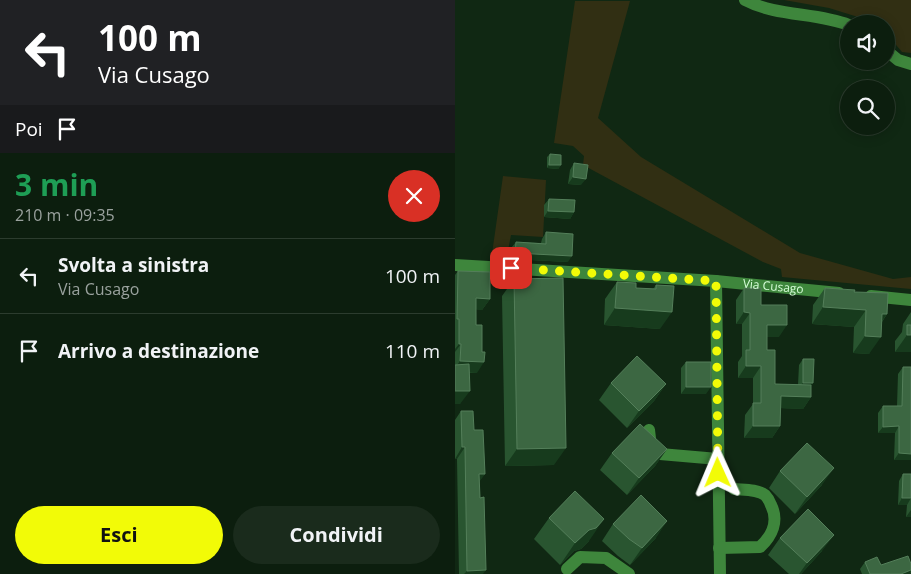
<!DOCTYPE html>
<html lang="it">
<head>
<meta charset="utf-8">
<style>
	:root { --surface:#0c1e0e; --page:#1a2b1c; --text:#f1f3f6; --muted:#9aa29e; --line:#2c3c2e; --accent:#f2fb07 }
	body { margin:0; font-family:"Open Sans",sans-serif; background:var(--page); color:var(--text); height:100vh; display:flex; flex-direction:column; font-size:19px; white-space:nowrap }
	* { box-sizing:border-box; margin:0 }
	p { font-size:16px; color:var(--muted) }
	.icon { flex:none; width:28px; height:28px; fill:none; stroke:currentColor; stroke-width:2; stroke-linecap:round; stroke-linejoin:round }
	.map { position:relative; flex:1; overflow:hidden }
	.sheet { display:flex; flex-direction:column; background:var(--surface); width:455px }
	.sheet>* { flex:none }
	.guide { background:#202124; color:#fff; overflow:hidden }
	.tools { position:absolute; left:385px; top:15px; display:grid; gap:10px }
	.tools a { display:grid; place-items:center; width:55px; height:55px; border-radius:50%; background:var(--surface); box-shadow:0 2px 12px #0003,0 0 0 1px var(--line); font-size:25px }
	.pin { position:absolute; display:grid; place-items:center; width:42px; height:42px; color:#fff; margin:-21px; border-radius:10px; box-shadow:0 2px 8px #0006 }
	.me { position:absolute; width:55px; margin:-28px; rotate:359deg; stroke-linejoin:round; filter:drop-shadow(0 0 4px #0008) }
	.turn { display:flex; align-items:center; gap:18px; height:105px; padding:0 15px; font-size:22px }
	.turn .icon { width:65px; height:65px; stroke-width:2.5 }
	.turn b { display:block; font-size:35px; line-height:42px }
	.then { display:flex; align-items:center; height:48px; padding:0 15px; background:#0003; gap:10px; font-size:19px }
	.round { display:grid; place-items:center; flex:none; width:52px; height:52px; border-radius:26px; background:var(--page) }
	.overview { display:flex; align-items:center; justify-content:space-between; height:85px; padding:0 15px }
	h1 { font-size:30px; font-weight:700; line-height:38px; color:#1e9e55 }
	.cta { display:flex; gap:10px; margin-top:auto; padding:10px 15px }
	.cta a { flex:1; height:58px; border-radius:30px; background:var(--accent); color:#111; font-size:20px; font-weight:700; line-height:58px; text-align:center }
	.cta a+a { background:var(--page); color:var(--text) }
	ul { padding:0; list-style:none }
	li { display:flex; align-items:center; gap:15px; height:75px; padding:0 15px; border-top:1px solid var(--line) }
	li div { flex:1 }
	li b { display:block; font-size:19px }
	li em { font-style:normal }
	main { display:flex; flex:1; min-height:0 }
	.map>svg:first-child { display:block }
	.green { fill:#312f13 }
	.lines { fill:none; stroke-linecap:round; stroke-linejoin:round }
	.minor { stroke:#3e863c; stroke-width:12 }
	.wall { fill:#295530 }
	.shaded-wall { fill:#173b1d }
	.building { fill:#3c6742; stroke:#547f5a }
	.route { stroke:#f2fb07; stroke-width:9; stroke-dasharray:0 16.2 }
	.labels { text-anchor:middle; stroke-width:5; stroke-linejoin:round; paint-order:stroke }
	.street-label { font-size:12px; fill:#d7fed9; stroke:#102813 }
</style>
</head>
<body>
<main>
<section class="sheet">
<div class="guide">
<div class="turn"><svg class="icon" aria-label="left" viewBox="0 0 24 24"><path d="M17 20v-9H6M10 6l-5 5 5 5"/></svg><div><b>100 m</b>Via Cusago</div></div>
<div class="then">Poi<svg class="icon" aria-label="arrive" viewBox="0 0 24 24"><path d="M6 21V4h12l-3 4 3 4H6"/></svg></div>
</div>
<div class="overview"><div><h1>3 min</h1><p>210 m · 09:35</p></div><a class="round" style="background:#d93025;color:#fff"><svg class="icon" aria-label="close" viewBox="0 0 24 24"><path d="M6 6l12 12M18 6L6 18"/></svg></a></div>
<ul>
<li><svg class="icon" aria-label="left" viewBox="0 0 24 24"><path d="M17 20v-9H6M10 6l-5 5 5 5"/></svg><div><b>Svolta a sinistra</b><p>Via Cusago</p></div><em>100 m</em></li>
<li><svg class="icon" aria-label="arrive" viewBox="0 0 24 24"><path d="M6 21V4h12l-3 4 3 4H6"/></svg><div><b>Arrivo a destinazione</b></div><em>110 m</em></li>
</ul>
<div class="cta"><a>Esci</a><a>Condividi</a></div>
</section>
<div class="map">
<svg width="456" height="574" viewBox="0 0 456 574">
	<rect width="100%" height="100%" fill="#102813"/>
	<path class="green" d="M329,0H456V53L447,52L431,33V24H417L403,17L374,8Z
		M120,1H175L143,118L186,157L345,253L438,279L456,277V289L327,277L326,269L308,262L128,165L129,156L118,146L99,143Z
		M48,176L91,180L88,237L56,235L51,261H36Z"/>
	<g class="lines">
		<g class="minor">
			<path d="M290,0C322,17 361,12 394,25"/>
			<path d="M431,50L443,60L456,64"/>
			<path id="s1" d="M0,265L261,281L384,293"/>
			<path d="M261,281L265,574"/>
			<path d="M416,296L456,300"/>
			<path d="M194,430L196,447L205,454L263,459"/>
			<path d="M264,548L305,547C317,536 324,521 316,505C315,502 312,497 310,495C302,489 288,490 279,489"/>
			<path d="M112,569L125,557L151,558L174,574"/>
		</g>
	</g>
	<path class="wall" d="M95,154L106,165L103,169L92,168V157Z
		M119,163L126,185L113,184L115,170Z
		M94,199L119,212L115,219L89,217V205Z
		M91,232L113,262L56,259V248L61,242L86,243L87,239Z
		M3,271L35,299L27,310L21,309L22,373H14L5,404H0V275Z
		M59,279L99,465L50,466L47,296Z
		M162,282L181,288L198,289L201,285L205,329L149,325L150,299Z
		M289,288L306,305L324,337H312V350L320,384L343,385L344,365L348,359L356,386V397L348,409L326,408L325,426L317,438H289L290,415L298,404V378H283V362L287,356V324H281V300Z
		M370,288L399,292L432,314L427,322L414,354L398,353L399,327L357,324L358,305Z
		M456,312V352H440V341L447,332L448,324Z
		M231,362L251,394H226V368Z
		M448,367L456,460H439L440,433H423V413L428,406H442L443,374Z
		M156,383L211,384L199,401L172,428L144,400Z
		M6,411L19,430L30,474L24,481L28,574H4L2,459H0V420Z
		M212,449L200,466L172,495L145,470L157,453Z
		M325,471L367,485L340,514L314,488Z
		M448,474H456V517H451L452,505H443L444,481Z
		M94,518L134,541L126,549L119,551L105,565L79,539Z
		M158,524L201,538L175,565L163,556L147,541Z
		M325,538L367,551L346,574H334L313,555Z
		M410,562L426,565L456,564V573L455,574H407L405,569Z"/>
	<path class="shaded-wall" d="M94,165H106L103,169L92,168Z
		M118,177L131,179L126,185L113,184Z
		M93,211L119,212L115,219L89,217Z
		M60,253L117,256L113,262L56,259Z
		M21,298L35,299L27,310L13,309Z
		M368,307L411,310L399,327L357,324Z
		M160,308L217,312L205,329L149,325Z
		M289,312L295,313L287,324H281Z
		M427,314H432L420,331Z
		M312,325H332L324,337H304Z
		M452,335H456V352H440Z
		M410,336L426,337L414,354L398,353Z
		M4,344H6L0,352V349Z
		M5,361L29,362L22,373L0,372V368Z
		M291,366H306L298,378H283Z
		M348,383H358L354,390L343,389Z
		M211,384L199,401L172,428L184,411Z
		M231,387H256L251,394H226Z
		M0,391H15L5,404H0Z
		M326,396L356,397L348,409L318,408Z
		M298,426H325L317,438H289Z
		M444,426L440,433H423L428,427Z
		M7,447H10L2,459H0Z
		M111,448L99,465L50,466L62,449Z
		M212,449L200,466L172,495L184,478Z
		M444,453L456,454V460H439Z
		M379,468L367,485L340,514L352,497Z
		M24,474H30L22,485Z
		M447,498H456L452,505H443Z
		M456,510V517H451Z
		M149,519L134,541L126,549L119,551L105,565L120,543L134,530Z
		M212,521L201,538L175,565L187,548Z
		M379,535L367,551L346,574H344L352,563Z
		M31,570L28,574H9L12,571Z
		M456,570L455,574H446Z"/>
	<path class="building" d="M95,154L106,155V165H94Z
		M119,163L133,165L131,179L118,177Z
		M94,199L120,200L119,212L93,211Z
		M91,232L118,234L117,256L60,253L61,242L91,244Z
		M3,271L35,272V299L21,298V325H27V352H30L29,362L5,361L6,344H4V319H2Z
		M108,278L111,448L62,449L59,279Z
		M162,282L181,283V288L201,289V285L219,286L217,312L160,308Z
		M289,288H306V305H332V325H312V350H320V384L356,385V397L326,396L325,426H298V403H306V366H291V350H295V313L289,312Z
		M370,288L400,290L399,292L433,293L432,314H427L426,337L410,336L411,310L368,307Z
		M452,325H456V335H452Z
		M182,356L211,384L184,411L156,383Z
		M348,359H359L358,383H348Z
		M231,362H256V387H231Z
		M14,364L15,391H0V365Z
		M448,367H456V454L444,453V426L428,427V406H447Z
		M6,411H18L19,430H28L30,474H24L25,498L29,497L31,570L12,571L10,447H7Z
		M185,424L212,449L184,478L157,453Z
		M352,443L379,468L352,497L325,471Z
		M448,474H456V498H447Z
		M120,491L149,519L141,528L134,530L120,543L94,518Z
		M186,495L212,521L187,548L174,539L158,524Z
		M353,509L379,535L352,563L325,538Z
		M453,556L456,564V570L446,574H415L410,562L422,557L426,565Z"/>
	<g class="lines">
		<path class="route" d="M56,268L261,281L263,473"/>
	</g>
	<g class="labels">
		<g class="street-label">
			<text dy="4" stroke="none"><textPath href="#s1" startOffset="319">Via Cusago</textPath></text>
		</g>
	</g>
</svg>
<div class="tools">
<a><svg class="icon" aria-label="sound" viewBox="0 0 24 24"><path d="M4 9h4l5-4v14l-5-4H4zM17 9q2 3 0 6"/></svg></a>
<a><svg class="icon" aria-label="search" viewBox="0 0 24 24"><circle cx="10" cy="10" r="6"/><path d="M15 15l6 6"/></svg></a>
</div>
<div class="pin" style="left:56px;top:268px;background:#d93025"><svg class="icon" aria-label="arrive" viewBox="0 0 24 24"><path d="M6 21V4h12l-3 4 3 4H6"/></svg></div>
<svg class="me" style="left:263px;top:473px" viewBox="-20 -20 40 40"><path d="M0-17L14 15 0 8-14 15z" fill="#f2fb07" stroke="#fff" stroke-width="4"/></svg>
</div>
</main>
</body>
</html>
